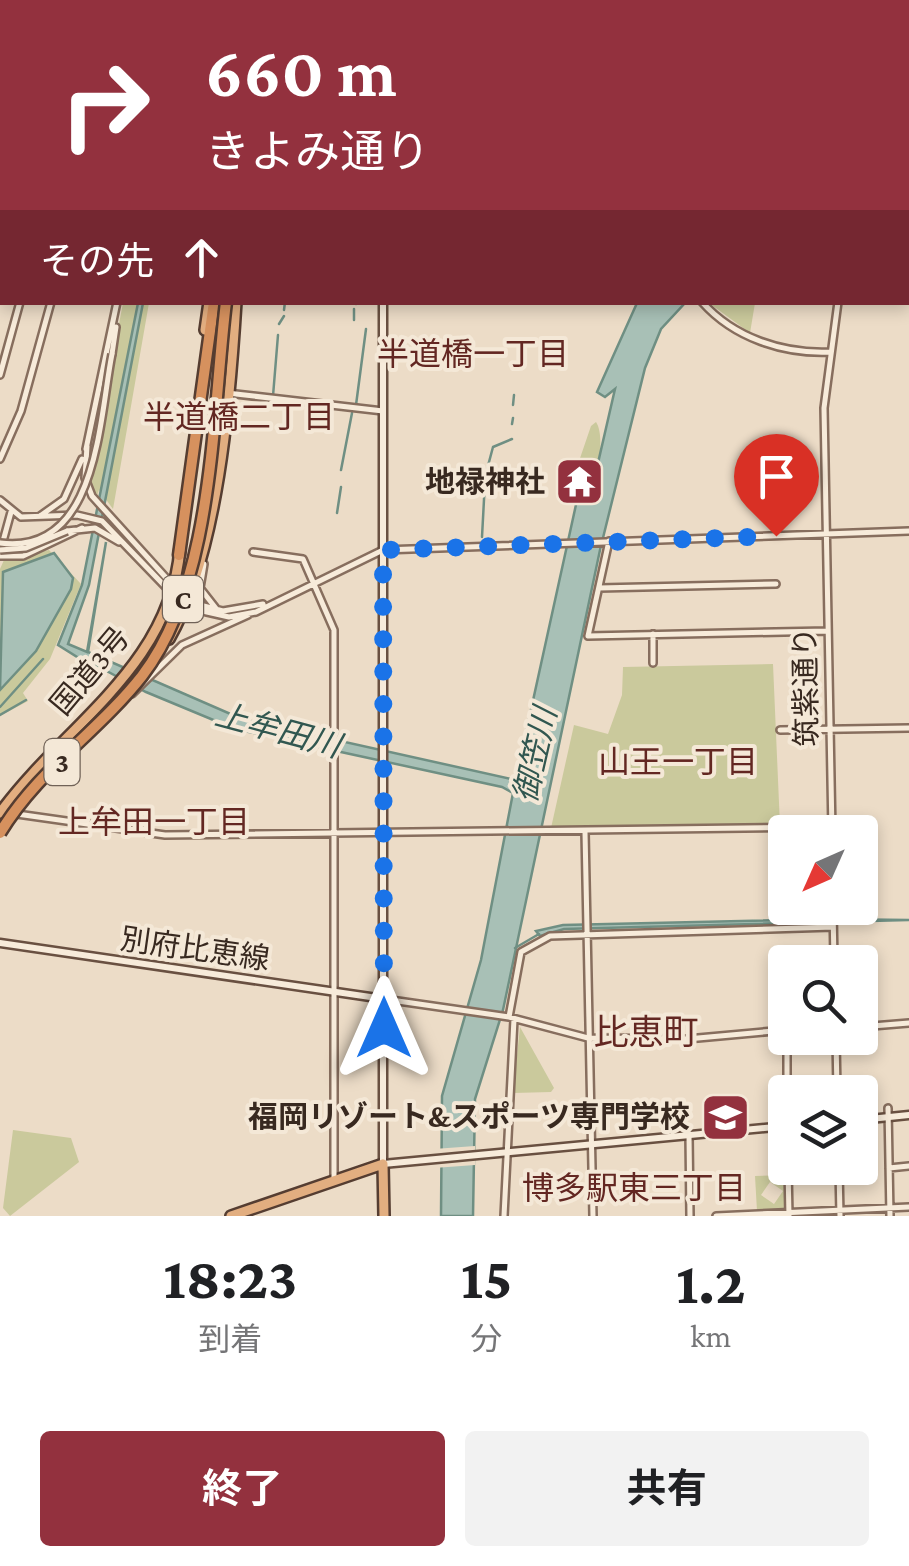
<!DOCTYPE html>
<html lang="ja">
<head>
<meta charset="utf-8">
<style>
	:root { --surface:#fff; --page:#f2f2f2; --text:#202124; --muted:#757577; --accent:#93313e }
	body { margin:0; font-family:"Crimson Pro","Noto Sans JP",serif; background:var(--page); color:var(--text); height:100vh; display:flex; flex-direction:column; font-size:38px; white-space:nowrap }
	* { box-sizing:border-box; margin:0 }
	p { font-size:32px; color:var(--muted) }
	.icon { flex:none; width:55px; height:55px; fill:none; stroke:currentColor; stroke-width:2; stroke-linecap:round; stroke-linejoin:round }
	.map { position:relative; height:1216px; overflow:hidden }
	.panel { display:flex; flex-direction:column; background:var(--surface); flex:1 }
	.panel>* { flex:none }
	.hud { position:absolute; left:0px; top:0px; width:910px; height:305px; box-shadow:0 5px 15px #0003; background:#93313e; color:#fff; overflow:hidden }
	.needle { width:65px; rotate:225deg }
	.tools { position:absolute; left:768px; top:815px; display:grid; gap:20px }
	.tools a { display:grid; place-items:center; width:110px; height:110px; border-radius:10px; background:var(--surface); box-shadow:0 5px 15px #0003; font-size:50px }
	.pin { position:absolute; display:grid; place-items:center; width:85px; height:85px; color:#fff; margin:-102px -42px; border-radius:50% 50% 50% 0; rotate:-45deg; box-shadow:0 0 10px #0007 }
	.pin .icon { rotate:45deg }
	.me { position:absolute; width:110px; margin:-55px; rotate:0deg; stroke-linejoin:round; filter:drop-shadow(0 0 8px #0008) }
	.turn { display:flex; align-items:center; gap:35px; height:210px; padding:0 40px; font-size:45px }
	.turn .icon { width:130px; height:130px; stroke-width:2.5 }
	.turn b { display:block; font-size:70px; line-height:85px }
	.then { display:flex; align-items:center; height:95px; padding:0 40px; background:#0003; gap:20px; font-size:38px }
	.eta { display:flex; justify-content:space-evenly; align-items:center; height:170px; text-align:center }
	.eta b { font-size:60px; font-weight:700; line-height:70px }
	.action { display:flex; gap:20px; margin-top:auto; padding:20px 40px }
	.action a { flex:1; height:115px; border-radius:10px; background:var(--accent); color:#fff; font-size:40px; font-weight:700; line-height:115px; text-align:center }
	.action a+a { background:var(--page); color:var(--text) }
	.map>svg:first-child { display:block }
	.green { fill:#cac99c; fill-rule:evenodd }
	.water { fill:#a8c0b6; stroke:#6f8f83; stroke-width:2.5 }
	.pier { fill:#ecdcc7 }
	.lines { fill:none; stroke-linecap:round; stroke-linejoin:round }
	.stream { stroke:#6f8f83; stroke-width:2.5 }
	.tertiary-casing { stroke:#876e5e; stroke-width:10 }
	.secondary-casing { stroke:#695041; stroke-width:11 }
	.trunk-casing { stroke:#553d31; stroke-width:14 }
	.motorway-casing { stroke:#553d31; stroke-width:15 }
	.tertiary { stroke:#f7ebda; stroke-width:5 }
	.secondary { stroke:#f7ebda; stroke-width:6 }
	.trunk { stroke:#e2ae80; stroke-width:9 }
	.motorway { stroke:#d6915e; stroke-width:10 }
	.tertiary-bridge-casing { stroke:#876e5e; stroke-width:10; stroke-linecap:butt }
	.motorway-bridge-casing { stroke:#553d31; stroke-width:15; stroke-linecap:butt }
	.tertiary-bridge { stroke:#f7ebda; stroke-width:5 }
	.motorway-bridge { stroke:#d6915e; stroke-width:10 }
	.route { stroke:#1a73e8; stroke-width:18; stroke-dasharray:0 32.4 }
	.labels { text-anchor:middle; stroke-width:8; stroke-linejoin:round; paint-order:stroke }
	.shield { fill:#f4e8d7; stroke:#706257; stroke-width:2.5 }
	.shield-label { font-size:28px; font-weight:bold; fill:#382920 }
	.poi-label { font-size:30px; font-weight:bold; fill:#382920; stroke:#f4e8d7; text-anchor:end }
	.street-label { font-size:30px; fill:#382920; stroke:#f4e8d7 }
	.neighbourhood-label { font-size:32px; fill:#632722; stroke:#f4e8d7 }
	.water-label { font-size:32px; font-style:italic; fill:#315750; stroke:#f4e8d7 }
	.quarter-label { font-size:35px; fill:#632722; stroke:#f4e8d7 }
</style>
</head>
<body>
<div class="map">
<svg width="909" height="1216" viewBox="0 0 909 1216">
	<rect width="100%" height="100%" fill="#ecdcc7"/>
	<path class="green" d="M123,303H149L113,509L99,490L97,496L89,480Z
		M709,303H755L750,333Z
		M596,422C605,435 598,474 594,490L582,497L576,489L577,467L591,426Z
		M49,550L81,584L50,659L23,693L28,701L0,716V569L4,560Z
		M773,664L780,826L551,828L574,725L608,734L622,695L623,667Z
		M520,1027L554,1088L551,1092L513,1093Z
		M13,1130L71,1138L79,1162L10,1216L3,1208Z
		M786,1175L787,1208L757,1211L755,1176ZM770,1182L783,1191L774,1204L761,1195Z"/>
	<path class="water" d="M138,303H143L89,585L68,644L87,652L106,542L88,652L242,719L511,779L516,778L579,491L584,488L587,494L592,489L615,389L605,397L597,392L637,303H685L661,329L645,368L600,550L503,1010L475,1099L473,1216H441L442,1096L481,960L513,793L502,787L235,729L146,692L88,661L78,674L85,662L58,645L82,585Z
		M54,553L73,578L71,589L36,651L0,690L3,572Z
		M824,919L909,920L564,929L540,936L536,931L563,925Z"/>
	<path class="pier" d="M475,1146V1165L434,1168V1149Z"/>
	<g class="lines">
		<path class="stream" d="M301,0L311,2
			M205,2V0
			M908,140L909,139
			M356,304V302
			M284,310L285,302
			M354,320V309
			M279,324L284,316
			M273,396L278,335
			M356,405L366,329
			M513,405L514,395
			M512,424L513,418
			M341,470L352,413
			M485,477L493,447L512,439
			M337,513L341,487
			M482,537L485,481
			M0,707L43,659
			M0,715L26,700
			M515,948L539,934"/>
		<defs>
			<path id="tertiary" d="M896,2L897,0
				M702,302C734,338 783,354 830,352
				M112,354L116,327
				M0,375L20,302
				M227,393L383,411
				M87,446L85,478L92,496L188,602L223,611L263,604
				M86,449L117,302
				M0,459L21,411L51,302
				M0,500L21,517L77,515L102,521L185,607L229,617L256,612L383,550L909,531
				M40,516L64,499L82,459
				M67,531L95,528L119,542
				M609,541L588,636L828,631
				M2,545L11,512
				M253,552L303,559L334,630V1179
				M0,556H23L82,528
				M204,564L200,588L218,611
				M599,588L776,584
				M653,663V634
				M132,694L182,645L248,615
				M780,730L909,728
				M17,814L165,835L832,827
				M585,832L593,1216
				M832,832L824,408L838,302
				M833,908L834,962
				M384,999L509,1017L588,1038L687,1039L785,1030
				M509,1017L521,952L550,936L833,927
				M860,1027L909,1023
				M787,1038V1092
				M836,1038L837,1092
				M888,1108L890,1216
				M689,1135L690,1216
				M788,1168L789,1216
				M839,1168L840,1216
				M889,1168L909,1166
				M504,1216L514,1019
				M716,1216L909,1207"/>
			<path id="secondary" d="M399,2L400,0
				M908,183L909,184
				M383,302V1164L785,1126
				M0,943L384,999
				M860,1120L909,1115"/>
			<path id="trunk" d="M250,2V0
				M205,330L209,302
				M169,639C218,553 230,402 236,302
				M0,813C63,726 171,667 180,548
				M383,1164L384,1216
				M231,1216L383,1164"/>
			<path id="motorway" d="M260,2L261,0
				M179,555L214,302"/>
		</defs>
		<use href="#tertiary" class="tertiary-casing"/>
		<use href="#secondary" class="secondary-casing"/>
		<use href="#trunk" class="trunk-casing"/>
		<use href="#motorway" class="motorway-casing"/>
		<use href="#tertiary" class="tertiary"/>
		<use href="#secondary" class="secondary"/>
		<use href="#trunk" class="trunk"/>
		<use href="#motorway" class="motorway"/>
		<defs>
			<path id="tertiary-bridge" d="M0,543C98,556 99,419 112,354
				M0,550L26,548L67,531"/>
			<path id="motorway-bridge" d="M0,833C38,770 98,732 142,676C214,583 212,417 226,302"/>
		</defs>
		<use href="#tertiary-bridge" class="tertiary-bridge-casing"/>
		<use href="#motorway-bridge" class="motorway-bridge-casing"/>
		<use href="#tertiary-bridge" class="tertiary-bridge"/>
		<use href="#motorway-bridge" class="motorway-bridge"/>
	</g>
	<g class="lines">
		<path class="route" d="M384,1028L383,550L776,536"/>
	</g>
	<defs>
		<symbol id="temple-square" viewBox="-11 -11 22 22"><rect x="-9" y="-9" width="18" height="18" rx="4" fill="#93313e" stroke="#f4e8d7"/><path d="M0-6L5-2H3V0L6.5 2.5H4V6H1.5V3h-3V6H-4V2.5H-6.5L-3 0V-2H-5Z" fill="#fff"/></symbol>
		<symbol id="university-square" viewBox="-11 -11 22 22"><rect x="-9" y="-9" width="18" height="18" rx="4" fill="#93313e" stroke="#f4e8d7"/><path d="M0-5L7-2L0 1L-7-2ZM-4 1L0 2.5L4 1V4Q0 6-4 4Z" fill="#fff"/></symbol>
	</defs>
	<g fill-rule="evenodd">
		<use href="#temple-square" x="552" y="454" width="55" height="55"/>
		<use href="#university-square" x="698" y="1090" width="55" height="55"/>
	</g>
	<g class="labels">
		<g class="shield">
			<rect x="163" y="576" width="40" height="46" rx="8"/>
			<rect x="44.5" y="739" width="35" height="46" rx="8"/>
		</g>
		<g class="shield-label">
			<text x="183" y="609">C</text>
			<text x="62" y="772">3</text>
		</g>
		<g class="poi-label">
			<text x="545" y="492">地禄神社</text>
			<text x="690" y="1127">福岡リゾート&amp;スポーツ専門学校</text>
		</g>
		<g class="street-label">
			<text transform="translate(90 671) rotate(-50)" y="10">国道3号</text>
			<text transform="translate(806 687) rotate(-91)" y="10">筑紫通り</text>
			<text transform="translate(195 949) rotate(8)" y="10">別府比恵線</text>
		</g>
		<g class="neighbourhood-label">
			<text x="473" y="365">半道橋一丁目</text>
			<text x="239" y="428">半道橋二丁目</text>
			<text x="678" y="773">山王一丁目</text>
			<text x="154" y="833">上牟田一丁目</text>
			<text x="634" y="1199">博多駅東三丁目</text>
		</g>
		<g class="water-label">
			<text transform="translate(278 730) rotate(15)" y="11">上牟田川</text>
			<text transform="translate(535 755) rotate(-77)" y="11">御笠川</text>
		</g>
		<g class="quarter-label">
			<text x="646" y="1044">比恵町</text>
		</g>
	</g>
</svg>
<div class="tools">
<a><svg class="needle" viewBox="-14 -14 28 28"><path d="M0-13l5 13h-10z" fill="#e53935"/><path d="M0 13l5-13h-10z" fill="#757577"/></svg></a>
<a><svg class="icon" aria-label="search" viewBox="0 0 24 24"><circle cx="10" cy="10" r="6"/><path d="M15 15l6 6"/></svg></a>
<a><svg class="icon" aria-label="layers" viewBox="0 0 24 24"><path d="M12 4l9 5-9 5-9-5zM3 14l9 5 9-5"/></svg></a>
</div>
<div class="pin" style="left:776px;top:536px;background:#d93025"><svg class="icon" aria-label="arrive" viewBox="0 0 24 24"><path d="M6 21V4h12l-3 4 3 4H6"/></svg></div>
<svg class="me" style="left:384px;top:1028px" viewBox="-20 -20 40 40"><path d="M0-17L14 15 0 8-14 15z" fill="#1a73e8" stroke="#fff" stroke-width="4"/></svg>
<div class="hud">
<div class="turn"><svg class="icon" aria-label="right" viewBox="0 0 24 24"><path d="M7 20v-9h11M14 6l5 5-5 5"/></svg><div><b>660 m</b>きよみ通り</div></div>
<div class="then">その先<svg class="icon" aria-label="ahead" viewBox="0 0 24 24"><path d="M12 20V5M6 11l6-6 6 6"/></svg></div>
</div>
</div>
<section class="panel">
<div class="eta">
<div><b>18:23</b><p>到着</p></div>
<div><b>15</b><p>分</p></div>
<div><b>1.2</b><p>km</p></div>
</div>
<div class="action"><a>終了</a><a>共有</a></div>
</section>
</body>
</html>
